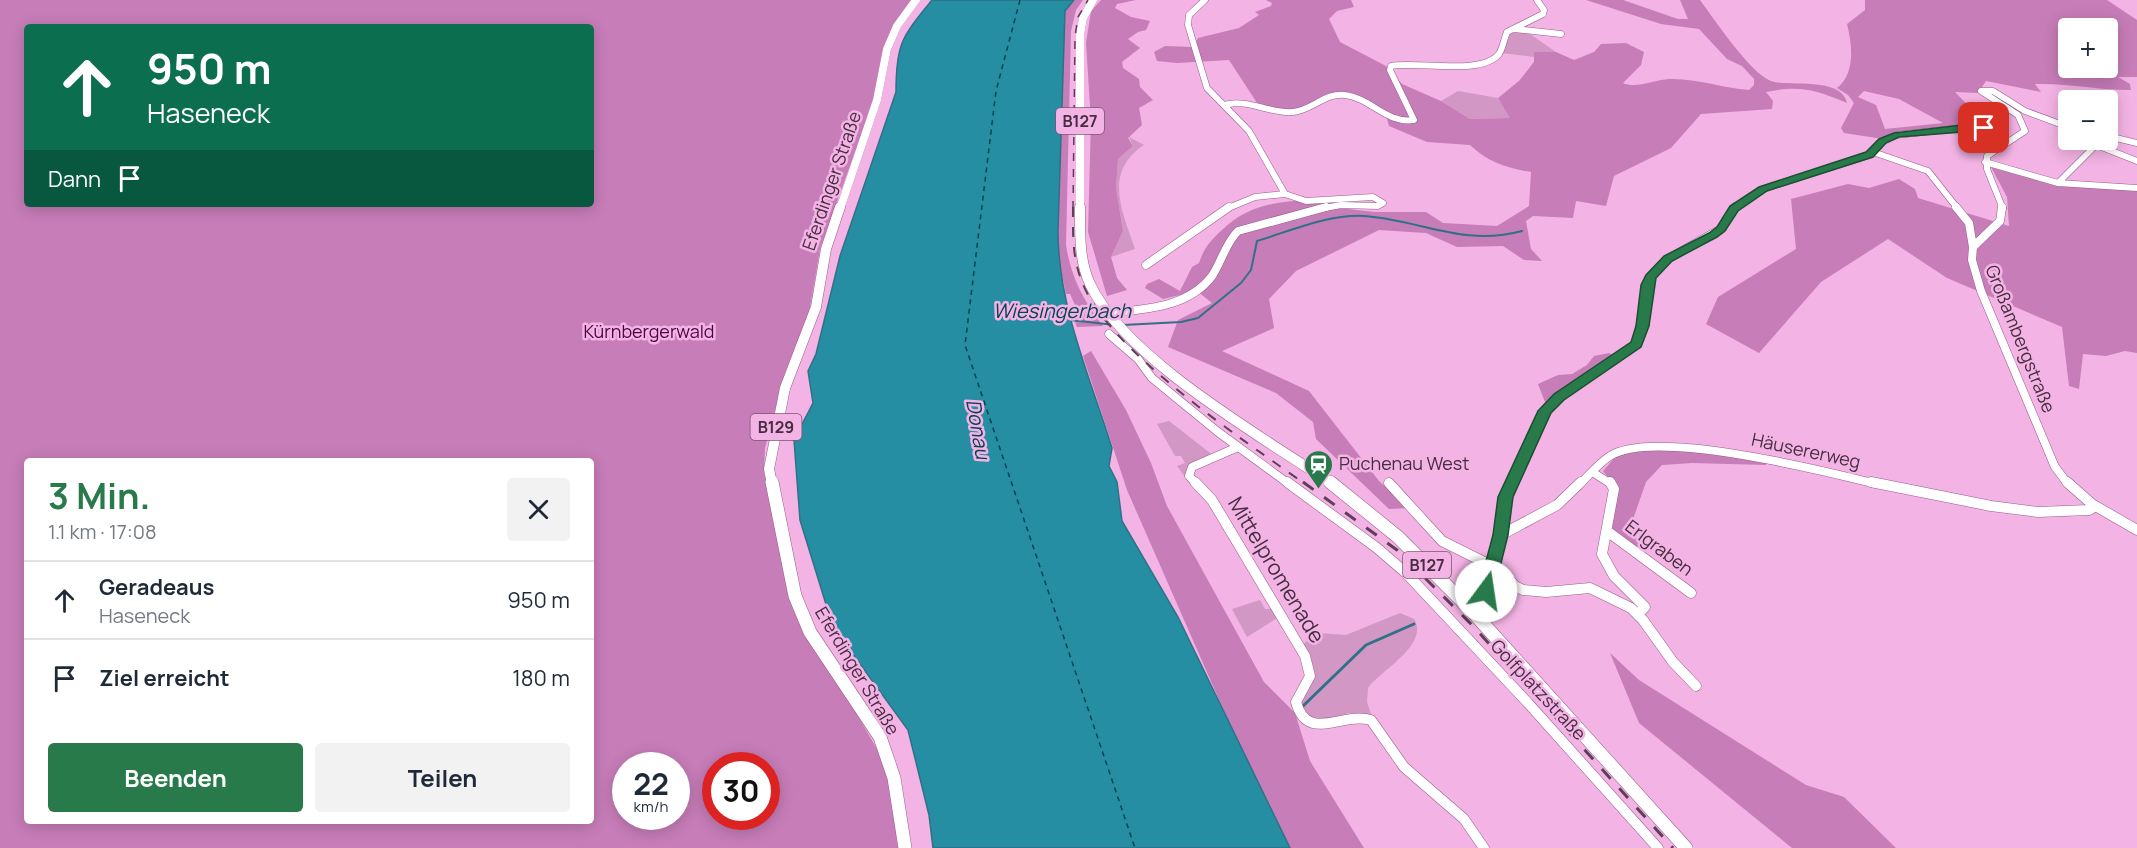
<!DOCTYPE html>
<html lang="de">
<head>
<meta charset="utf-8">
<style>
	:root { --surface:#fff; --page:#f2f2f3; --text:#1f2937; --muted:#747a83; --line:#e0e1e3; --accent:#287a4b }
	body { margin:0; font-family:Manrope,sans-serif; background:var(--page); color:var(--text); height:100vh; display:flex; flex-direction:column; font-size:22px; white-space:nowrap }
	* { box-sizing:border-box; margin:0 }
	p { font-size:20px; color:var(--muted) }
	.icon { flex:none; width:33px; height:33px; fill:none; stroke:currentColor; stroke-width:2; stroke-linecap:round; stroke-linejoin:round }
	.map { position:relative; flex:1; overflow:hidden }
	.drawer { position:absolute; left:24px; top:458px; width:570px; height:366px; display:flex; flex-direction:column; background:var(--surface); border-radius:6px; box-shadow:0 3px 15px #0003 }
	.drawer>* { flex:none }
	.guide { position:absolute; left:24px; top:24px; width:570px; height:183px; border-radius:6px; box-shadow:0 3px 15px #0003; background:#0b6e4f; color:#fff; overflow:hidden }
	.controls { position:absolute; left:2058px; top:18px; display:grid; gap:12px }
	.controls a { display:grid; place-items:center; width:60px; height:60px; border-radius:6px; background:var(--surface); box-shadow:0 3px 15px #0003; font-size:30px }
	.speed { position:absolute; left:612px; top:752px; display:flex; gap:12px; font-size:30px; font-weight:700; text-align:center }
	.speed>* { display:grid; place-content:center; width:78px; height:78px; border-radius:50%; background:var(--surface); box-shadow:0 3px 15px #0003; line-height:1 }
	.speed small { font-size:15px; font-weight:400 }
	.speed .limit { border:9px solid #d22; background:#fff; color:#111 }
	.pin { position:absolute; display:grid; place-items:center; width:51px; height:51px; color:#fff; margin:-26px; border-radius:12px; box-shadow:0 3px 9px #0006 }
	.me { position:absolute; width:66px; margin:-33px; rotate:14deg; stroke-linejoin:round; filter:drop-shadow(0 0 4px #0008) }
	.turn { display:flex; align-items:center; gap:21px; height:126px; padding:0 24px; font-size:27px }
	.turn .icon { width:78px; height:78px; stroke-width:2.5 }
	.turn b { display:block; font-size:42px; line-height:51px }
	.then { display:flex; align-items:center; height:57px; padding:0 24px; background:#0003; gap:12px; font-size:22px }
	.round { display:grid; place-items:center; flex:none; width:63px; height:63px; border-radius:6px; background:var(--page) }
	.headline { display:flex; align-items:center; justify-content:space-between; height:102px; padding:0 24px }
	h1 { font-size:36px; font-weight:700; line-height:45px; color:var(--accent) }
	.cta { display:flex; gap:12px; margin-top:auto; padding:12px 24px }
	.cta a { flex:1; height:69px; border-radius:6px; background:var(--accent); color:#fff; font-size:24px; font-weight:700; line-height:69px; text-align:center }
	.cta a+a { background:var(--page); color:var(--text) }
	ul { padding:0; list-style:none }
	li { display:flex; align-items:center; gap:18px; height:78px; padding:0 24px; border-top:2px solid var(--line) }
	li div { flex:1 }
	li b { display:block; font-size:22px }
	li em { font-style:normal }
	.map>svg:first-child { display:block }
	.green { fill:#d297c5 }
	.forest { fill:#c77db8; fill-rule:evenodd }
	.water { fill:#268ea3; stroke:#307186; stroke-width:1.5 }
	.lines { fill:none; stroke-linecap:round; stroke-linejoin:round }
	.stream-far1 { stroke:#307186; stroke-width:2 }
	.stream { stroke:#307186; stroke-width:3 }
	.ferry { stroke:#074450; stroke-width:1.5; stroke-dasharray:5 4.5; stroke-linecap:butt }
	.minor-far2-casing { stroke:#975d8b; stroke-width:7 }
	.minor-far1-casing { stroke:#975d8b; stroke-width:9 }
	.minor-casing { stroke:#975d8b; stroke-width:11 }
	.major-far2-casing { stroke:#975d8b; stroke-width:8 }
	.major-far1-casing { stroke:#975d8b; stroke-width:11 }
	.major-casing { stroke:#975d8b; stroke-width:14 }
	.minor-far2 { stroke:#fff; stroke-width:6 }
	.minor-far1 { stroke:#fff; stroke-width:8 }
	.minor { stroke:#fff; stroke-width:10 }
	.major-far2 { stroke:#fff; stroke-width:8 }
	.major-far1 { stroke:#fff; stroke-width:10 }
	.major { stroke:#fff; stroke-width:13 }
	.rail-far2 { stroke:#5d3f57; stroke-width:1.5; stroke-dasharray:8 8; stroke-linecap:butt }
	.rail-far1 { stroke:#5d3f57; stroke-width:2; stroke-dasharray:10 10; stroke-linecap:butt }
	.rail { stroke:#5d3f57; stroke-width:3; stroke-dasharray:13 13; stroke-linecap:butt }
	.route { fill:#287a4b; stroke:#1a4f31; stroke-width:1.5 }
	.labels { text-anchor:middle; stroke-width:5; stroke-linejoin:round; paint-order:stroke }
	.shield { fill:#f3b3e4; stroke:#7a5572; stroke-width:1.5 }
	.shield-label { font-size:16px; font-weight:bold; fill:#462d41 }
	.street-label { font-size:18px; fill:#462d41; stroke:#f3b3e4 }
	.park-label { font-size:18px; fill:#4b0642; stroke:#f3b3e4 }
	.poi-label { font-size:18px; fill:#462d41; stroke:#f3b3e4; text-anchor:start }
	.water-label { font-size:20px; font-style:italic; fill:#074450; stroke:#f3b3e4 }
	.near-street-label { font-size:21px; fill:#462d41; stroke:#f3b3e4 }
</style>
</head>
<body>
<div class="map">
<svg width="2137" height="848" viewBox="0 0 2137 848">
	<rect width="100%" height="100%" fill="#f3b3e4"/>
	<path class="green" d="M1511,32H1527L1556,52H1534V57L1502,53Z
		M1458,91L1498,98L1511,118L1470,119L1441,101Z
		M1129,137L1144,145C1103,172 1122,211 1135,249L1111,257L1123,231L1116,188L1118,159L1133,146Z
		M1169,421L1214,456L1187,469L1185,477L1177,466L1185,463L1181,456H1175L1157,424Z
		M1260,600L1265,609H1271L1277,618L1247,637L1232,609Z
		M1400,613L1414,619C1430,645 1379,671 1368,688L1367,702L1372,717L1349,713L1321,722L1305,715L1300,702L1315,678L1313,665L1303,644L1318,633L1346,635Z"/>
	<path class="forest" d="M0,0H914L884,47L873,102L820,249L809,313L785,373L765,448L764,472L789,596L881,756L890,786L898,848H0ZM27,27H591V204H27ZM27,460H591V820H27ZM626,765H676V816H626ZM716,765H766V816H716Z
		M1075,0H1083L1076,10L1071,31L1066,245C1071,277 1083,300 1103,326L1077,327L1074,319L1080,316L1070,294H1066L1058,255L1059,111L1065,11Z
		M1101,0H1136L1117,4L1115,8L1131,17L1150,21L1146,30L1138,32L1128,39L1140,48L1122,62L1123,68L1139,79L1140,87L1153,100L1139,108L1142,125L1128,138L1133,146L1118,159L1116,188L1123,231L1111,257L1117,278L1127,290L1107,296L1088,232L1091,121L1086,43L1091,11Z
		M1266,0H1351L1354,7L1337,11L1329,19L1340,42L1386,66L1402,84L1441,101L1470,119L1510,118L1498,98L1519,81L1534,62V52H1556L1574,60L1594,52L1601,44L1626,43L1644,52L1641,65L1623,83C1636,89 1654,80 1669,79C1696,78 1722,88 1749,90L1754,85V79L1742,66L1727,59L1699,29L1661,24L1586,0H1623L1678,19H1688L1680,0H1700C1714,19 1750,73 1771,81C1787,87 1842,76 1847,103C1816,90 1800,85 1766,92L1773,101L1772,109L1701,114L1671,148L1614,176L1606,206L1576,201L1573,218L1533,216L1526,221L1531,249L1542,261L1524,260L1503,246L1457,247L1426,233L1379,230L1296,271L1269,299L1274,328L1222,351L1309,391L1379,481L1410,508L1389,509L1316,439L1313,422L1276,393L1168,347L1178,320L1212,303L1197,291L1163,299L1145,288L1147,284L1159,279L1180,291L1192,267L1199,263C1204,248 1210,241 1222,230C1258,195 1300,202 1348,199V209L1374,212H1426L1443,223L1497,226L1529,206L1531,172C1506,168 1488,162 1470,145L1427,142L1389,126L1385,112L1345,93L1293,112L1259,106L1229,60L1177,63L1157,61L1154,52L1165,46L1193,47L1198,38L1239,28L1259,15L1255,12L1271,6L1272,3Z
		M1865,0H2107L2137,20V77H2118L2130,84L2131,90C2098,90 2068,83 2035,84L2041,92L1986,81L1978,93L1955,92L1983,121L1969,127L1904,131L1883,139L1844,133L1841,128L1854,103L1848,95L1837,88C1856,73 1852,44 1847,24L1865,10ZM2068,28H2108V68H2068ZM1864,91L1899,99L1943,123L1885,129L1876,105L1858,97Z
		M1991,167L2044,182L2137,190V353L2125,351L2106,356L2083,354L2079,389L2069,386L2062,327L1947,278L1888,239L1821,282L1759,353L1706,324L1718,297L1796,249L1791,199L1848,184L1869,188L1899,179L1915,189L1918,198L2009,226L2007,197Z
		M1091,351L1126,410L1151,463L1167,506L1264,682L1295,713L1310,761L1364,848H1290L1249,768L1127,490L1083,356Z
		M1609,353L1616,357L1547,407L1538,384L1558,375L1572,374L1587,365L1594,356Z
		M1649,447L1765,459L1766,465L1692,463L1662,465L1646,482L1631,525L1642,551L1611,530L1618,490L1603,471L1618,454Z
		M1610,653L1639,680L1806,785L1844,797L1896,848H1792L1639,723Z"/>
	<path class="water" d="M932,0H1074L1065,11L1058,231C1058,306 1090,377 1112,448L1109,466L1117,482L1122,521L1178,617L1290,848H933L929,815L908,730L833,627L800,520L794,440L813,403L808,371L816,354L840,256L896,92C896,43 902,37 932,0Z"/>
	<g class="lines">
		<path class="stream-far1" d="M1070,320L1115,325
			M1123,325L1181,322L1198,318L1241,283L1251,270L1257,241C1290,231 1329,214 1364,216C1421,220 1463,247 1522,231"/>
		<path class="stream" d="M1303,706L1366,645L1414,624"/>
		<path class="ferry" d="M1020,0L996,91L965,345L1135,848"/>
		<defs>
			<path id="minor-far2" d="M1205,0L1189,15L1188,25L1207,88L1249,131L1285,194L1306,201L1373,197L1383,203L1378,206L1341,205L1319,209
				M1514,29L1561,34
				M1224,105C1248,98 1269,114 1293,112C1311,111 1326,92 1345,95C1371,98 1386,124 1414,120L1390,70L1391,66C1418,61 1481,76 1499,54C1503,48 1504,39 1507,32L1543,14L1544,10L1537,0
				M2108,136L2137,143
				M2084,140L2137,161
				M1873,152L1928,171L1958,209
				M1985,162L2058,183L2137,188
				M2058,183L2095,146
				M1226,209L1255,197L1285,194
				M1734,209L1763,189L1870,155L1883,141L1897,135L1979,126L1984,128L1997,148
				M2003,209L1987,169V156L2025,131L2018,115L1981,91H1993L2025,111L2068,127"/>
			<path id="minor-far1" d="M1956,207L1969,223L1973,247
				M2002,207L2000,221L1973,247L1972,260L1981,291L2055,467L2068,484
				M1146,265L1229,207
				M1108,313C1145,309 1188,308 1212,276C1222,261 1225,244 1238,231L1326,207
				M1109,334L1138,359L1152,378L1218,432L1289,484
				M1594,473L1611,484
				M1197,484L1189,476L1192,467L1238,447
				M1512,484L1545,411L1559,397L1637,344L1650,277L1668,259L1721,229L1735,207
				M1580,484C1589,475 1599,463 1610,456C1654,428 1824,471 1877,484"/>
			<path id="minor" d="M1195,482L1212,500L1305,656L1310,676L1296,702C1307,743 1341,712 1371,720L1404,767L1464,819L1484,848
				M1287,482L1377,548L1406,573L1528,703L1658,848
				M1610,482L1614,489L1602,554L1614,576L1645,607L1638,614
				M1871,482L1991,506L2038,512L2089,510L2094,507
				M2067,482L2092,504L2137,530
				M1389,483L1442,541L1500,570L1515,586L1523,590L1546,592L1590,588L1631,608L1643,620L1673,662L1696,686
				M1607,531L1691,593
				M1501,535L1557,505L1581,482
				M1470,609L1482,602L1486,591L1501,535L1506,497L1513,482"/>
			<path id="major-far2" d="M840,209L877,100L887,49L897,26L916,0
				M1080,209V35L1083,18L1093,0"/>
			<path id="major-far1" d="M1080,207C1080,232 1079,261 1090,284C1125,359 1263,437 1332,484
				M772,484L769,469L785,388L816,307L826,249L840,207"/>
			<path id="major" d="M772,482L795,596L810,632L880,737L894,778L905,848
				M1330,482L1398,537L1470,609L1686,848"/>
		</defs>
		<use href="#minor-far2" class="minor-far2-casing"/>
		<use href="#minor-far1" class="minor-far1-casing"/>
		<use href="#minor" class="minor-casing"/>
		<use href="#major-far2" class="major-far2-casing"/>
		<use href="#major-far1" class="major-far1-casing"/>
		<use href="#major" class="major-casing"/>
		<use href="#minor-far2" class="minor-far2"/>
		<use href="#minor-far1" class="minor-far1"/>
		<use href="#minor" class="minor"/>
		<use href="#major-far2" class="major-far2"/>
		<use href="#major-far1" class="major-far1"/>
		<use href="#major" class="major"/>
		<path class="rail-far2" d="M1073,209L1075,36L1078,17L1088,0"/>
		<path class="rail-far1" d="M1073,207C1073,232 1072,256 1081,279C1104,348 1245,441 1305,484"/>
		<path class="rail" d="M1303,482L1397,550L1474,627L1673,848"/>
	</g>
	<path class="route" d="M1979,123L1987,126V130L1899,137L1886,143L1873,157L1767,191L1738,211L1725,231L1717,237L1672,261L1656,278L1649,326L1641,347L1564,400L1551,413L1513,497L1508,535L1494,591L1492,595H1481L1478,591L1493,535L1498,497L1538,411L1554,394L1631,342L1636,326L1641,285L1646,275L1664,256L1709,233L1717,227L1730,206L1759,187L1866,152L1879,139L1894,133Z"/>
	<defs>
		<symbol id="station-pin" viewBox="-11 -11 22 30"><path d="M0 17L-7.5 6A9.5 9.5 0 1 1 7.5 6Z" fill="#287a4b" stroke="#f3b3e4"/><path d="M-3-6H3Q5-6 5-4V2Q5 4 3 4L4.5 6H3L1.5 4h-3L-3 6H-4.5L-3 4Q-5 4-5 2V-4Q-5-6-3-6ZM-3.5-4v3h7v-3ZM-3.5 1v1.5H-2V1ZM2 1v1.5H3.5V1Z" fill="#fff"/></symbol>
	</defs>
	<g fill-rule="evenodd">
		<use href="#station-pin" x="1302" y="448" width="33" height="45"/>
	</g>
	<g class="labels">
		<g class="shield">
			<rect x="1056" y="108" width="48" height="26" rx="4.5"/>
			<rect x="750.5" y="414" width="51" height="26" rx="4.5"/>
			<rect x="1403" y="552" width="48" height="26" rx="4.5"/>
		</g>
		<g class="shield-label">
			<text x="1080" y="127">B127</text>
			<text x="776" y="433">B129</text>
			<text x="1427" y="571">B127</text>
		</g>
		<g class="street-label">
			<text transform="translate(832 181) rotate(-71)" y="6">Eferdinger Straße</text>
			<text transform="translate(2020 339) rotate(68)" y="6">Großambergstraße</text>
			<text transform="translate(1806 451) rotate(12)" y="6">Häusererweg</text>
			<text transform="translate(1659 548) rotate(37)" y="6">Erlgraben</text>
			<text transform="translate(857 671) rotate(59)" y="6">Eferdinger Straße</text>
			<text transform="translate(1538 690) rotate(47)" y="6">Golfplatzstraße</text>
		</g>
		<g class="park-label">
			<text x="649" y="338">Kürnbergerwald</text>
		</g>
		<g class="poi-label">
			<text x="1339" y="470">Puchenau West</text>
		</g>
		<g class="water-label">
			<text x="1062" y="318">Wiesingerbach</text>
			<text transform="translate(978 429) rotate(80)" y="7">Donau</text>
		</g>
		<g class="near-street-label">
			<text transform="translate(1276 570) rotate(59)" y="7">Mittelpromenade</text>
		</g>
	</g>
</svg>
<div class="controls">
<a>+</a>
<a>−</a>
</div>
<div class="speed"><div>22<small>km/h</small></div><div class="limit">30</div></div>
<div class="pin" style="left:1984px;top:128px;background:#d93025"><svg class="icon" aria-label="arrive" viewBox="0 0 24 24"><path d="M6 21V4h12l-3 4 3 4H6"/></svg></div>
<svg class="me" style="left:1486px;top:591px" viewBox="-20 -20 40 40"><circle r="19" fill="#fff"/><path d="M0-13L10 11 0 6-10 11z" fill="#287a4b"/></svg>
<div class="guide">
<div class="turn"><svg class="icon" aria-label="ahead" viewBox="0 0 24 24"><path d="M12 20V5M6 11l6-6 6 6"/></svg><div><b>950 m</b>Haseneck</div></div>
<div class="then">Dann<svg class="icon" aria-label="arrive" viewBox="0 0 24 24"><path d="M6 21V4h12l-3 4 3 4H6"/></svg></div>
</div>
<section class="drawer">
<div class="headline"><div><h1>3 Min.</h1><p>1.1 km · 17:08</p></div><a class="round"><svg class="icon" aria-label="close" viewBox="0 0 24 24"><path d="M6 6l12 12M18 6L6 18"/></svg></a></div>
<ul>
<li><svg class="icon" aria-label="ahead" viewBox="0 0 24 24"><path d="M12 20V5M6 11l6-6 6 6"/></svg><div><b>Geradeaus</b><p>Haseneck</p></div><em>950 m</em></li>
<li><svg class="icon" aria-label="arrive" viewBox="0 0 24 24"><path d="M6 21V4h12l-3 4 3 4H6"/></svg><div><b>Ziel erreicht</b></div><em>180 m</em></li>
</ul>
<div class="cta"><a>Beenden</a><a>Teilen</a></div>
</section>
</div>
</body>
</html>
